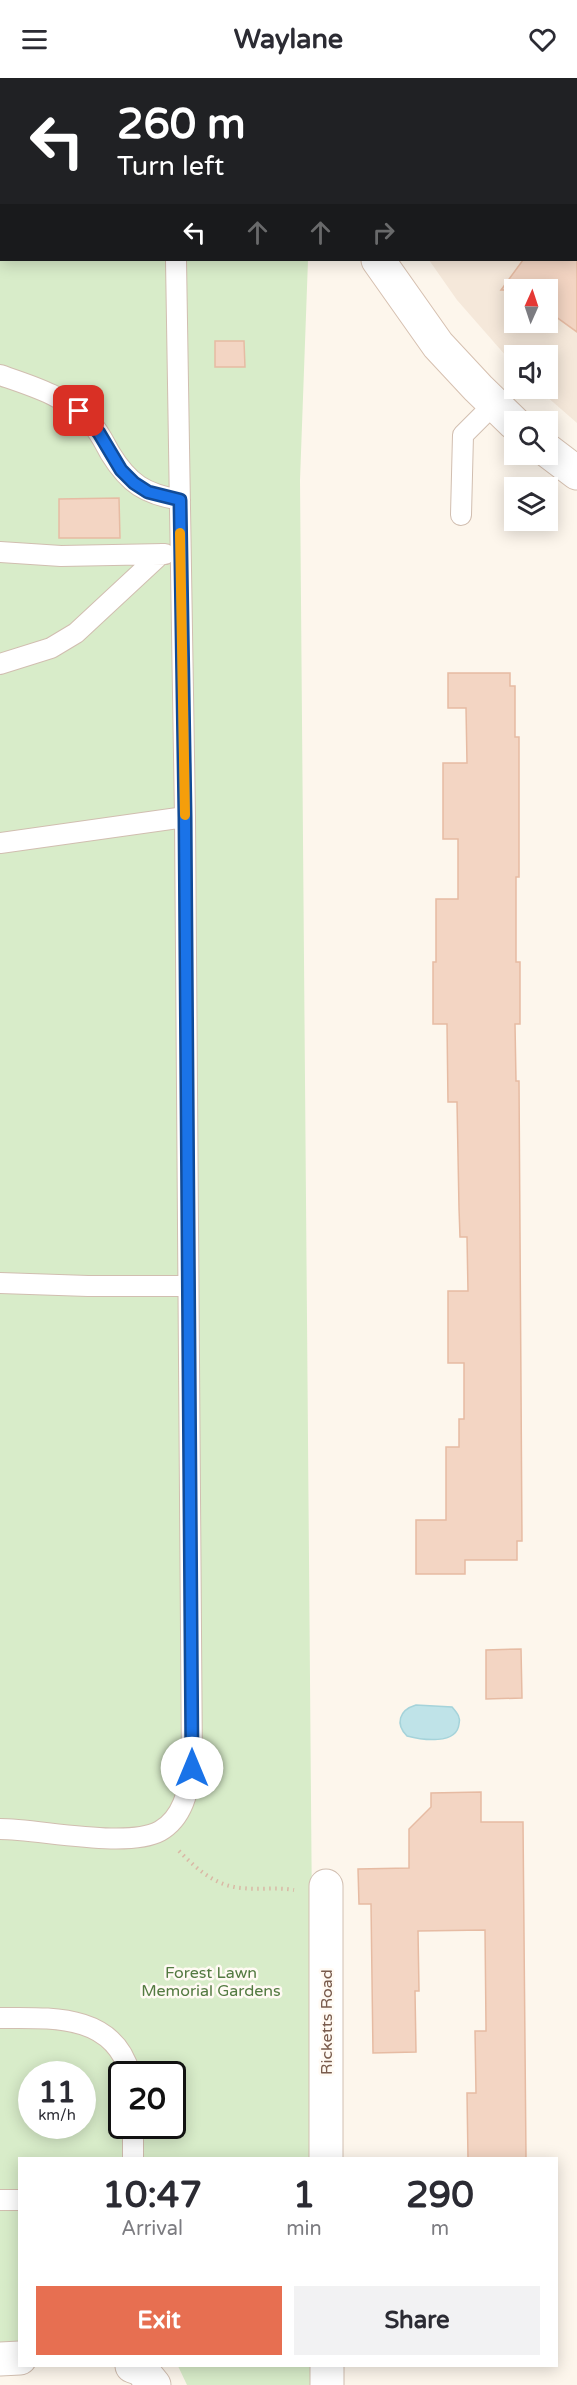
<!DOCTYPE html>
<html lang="en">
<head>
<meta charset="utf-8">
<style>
	:root { --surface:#fff; --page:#f2f2f3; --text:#2b2b33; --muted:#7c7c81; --accent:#e76f51 }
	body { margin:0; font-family:"Varela Round",sans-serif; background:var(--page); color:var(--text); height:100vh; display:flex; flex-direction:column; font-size:22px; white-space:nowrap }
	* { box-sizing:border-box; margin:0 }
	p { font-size:20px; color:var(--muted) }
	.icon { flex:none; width:33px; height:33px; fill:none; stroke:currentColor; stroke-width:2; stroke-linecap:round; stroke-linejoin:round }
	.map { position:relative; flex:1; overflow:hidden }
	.details { position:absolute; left:18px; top:2079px; width:540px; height:210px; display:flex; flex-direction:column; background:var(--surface); border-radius:0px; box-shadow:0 3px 15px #0003 }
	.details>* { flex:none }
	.top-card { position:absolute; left:0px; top:0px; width:578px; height:183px; box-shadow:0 3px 15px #0003; background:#202124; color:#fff; overflow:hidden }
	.needle { width:39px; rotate:3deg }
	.fabs { position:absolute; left:504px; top:201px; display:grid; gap:12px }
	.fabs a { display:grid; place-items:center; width:54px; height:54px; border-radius:0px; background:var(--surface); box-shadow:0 3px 15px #0003; font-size:30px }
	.speed { position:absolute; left:18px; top:1983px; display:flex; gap:12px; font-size:30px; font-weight:700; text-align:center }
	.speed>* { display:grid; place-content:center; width:78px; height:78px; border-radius:50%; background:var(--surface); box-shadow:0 3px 15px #0003; line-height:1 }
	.speed small { font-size:15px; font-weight:400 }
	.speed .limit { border:3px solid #111; border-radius:9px; background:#fff; color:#111 }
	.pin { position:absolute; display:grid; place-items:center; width:51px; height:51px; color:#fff; margin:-26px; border-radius:12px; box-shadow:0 3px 9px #0006 }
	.me { position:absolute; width:66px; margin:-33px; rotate:0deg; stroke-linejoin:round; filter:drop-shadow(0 0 4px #0008) }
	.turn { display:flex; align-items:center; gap:21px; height:126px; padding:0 18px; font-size:27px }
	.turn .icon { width:78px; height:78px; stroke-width:2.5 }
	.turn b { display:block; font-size:42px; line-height:51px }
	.lanes { display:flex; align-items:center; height:57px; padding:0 18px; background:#0003; justify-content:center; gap:30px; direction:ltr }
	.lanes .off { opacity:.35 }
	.eta { display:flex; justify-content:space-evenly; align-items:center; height:102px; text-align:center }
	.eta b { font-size:36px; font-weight:700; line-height:42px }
	.action { display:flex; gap:12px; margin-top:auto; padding:12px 18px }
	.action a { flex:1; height:69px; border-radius:0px; background:var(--accent); color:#fff; font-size:24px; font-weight:700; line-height:69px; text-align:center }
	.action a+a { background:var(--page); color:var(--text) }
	header { display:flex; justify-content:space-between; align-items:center; height:78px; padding:0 18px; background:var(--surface); font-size:27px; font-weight:700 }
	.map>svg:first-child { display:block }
	.residential { fill:#f5e8da; fill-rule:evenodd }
	.green { fill:#d8ecc9; fill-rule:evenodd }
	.water { fill:#bfe3e8; stroke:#a5d3da; stroke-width:1.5 }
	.building { fill:#f3d5c3; stroke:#e6bba3; stroke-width:1.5 }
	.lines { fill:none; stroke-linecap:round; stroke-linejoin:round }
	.service-casing { stroke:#d1beb0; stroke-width:22 }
	.minor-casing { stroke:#d1beb0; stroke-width:35 }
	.secondary-casing { stroke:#d6c0b0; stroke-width:35 }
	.path { stroke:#d9b8a5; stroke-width:4; stroke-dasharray:1.5 4.5; stroke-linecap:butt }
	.service { stroke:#fff; stroke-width:20 }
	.minor { stroke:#fff; stroke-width:33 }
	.secondary { stroke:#fff; stroke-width:33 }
	.route-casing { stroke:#114b97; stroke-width:15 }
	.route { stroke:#1a73e8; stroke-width:10 }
	.slow { stroke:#f59e0b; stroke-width:10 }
	.labels { text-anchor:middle; stroke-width:5; stroke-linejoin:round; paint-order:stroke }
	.park-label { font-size:16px; fill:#537a41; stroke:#fffaf3 }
	.street-label { font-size:16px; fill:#7a5c4d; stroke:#fffaf3 }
</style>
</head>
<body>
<header><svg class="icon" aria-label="menu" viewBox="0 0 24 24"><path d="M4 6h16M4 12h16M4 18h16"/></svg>Waylane<svg class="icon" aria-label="heart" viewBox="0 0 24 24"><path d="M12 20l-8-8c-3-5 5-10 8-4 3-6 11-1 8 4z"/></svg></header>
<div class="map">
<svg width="577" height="2307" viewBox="0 0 577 2307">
	<rect width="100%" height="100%" fill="#fdf6ec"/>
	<path class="residential" d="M576,9L577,10V345L538,311L548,310V278H514V287L457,222L429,182H576ZM514,212H548V244H514Z"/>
	<path class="green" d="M0,0L255,1L2,2V182H308L300,402L314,2080H20L19,2269H0ZM32,1996H82V2048H32ZM122,1996H172V2048H122Z
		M178,2288H316L317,2307H187Z"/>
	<path class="water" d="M416,1627L452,1629C457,1635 461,1639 459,1646C457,1667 422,1662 407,1658C395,1646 399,1632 416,1627Z"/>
	<path class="building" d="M523,182H577V254L548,233V212H501Z
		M215,263H244L245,289H215Z
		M119,420L120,460H59V421Z
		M448,595H510V608H515V659H519V799H516V884H520V946H515L516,1003H519L522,1463H517V1482H465V1496H416V1442H446V1369H459V1341H464V1285H448V1213H468L467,1159H460L459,1130L457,1024H448L447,946H433V884H436V821H458V761H443V685H467L466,630H448Z
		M521,1571L522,1620L486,1621V1572Z
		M481,1714V1744H523L526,2080H468L467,2015H476L475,1953H486V1948L485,1852L418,1853L419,1913H415L416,1974L373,1975L371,1826H359L358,1791L409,1790V1751L431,1729V1715Z"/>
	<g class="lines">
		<defs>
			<path id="service" d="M171,0V2
				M0,112H2
				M0,297C32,308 66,318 90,344C99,353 104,364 110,375C129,406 145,416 180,422
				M461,437L463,357L495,325
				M0,474L61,478L165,476
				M0,586L51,570L76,555L161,476
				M0,765L185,739
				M0,1205L88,1208H187
				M0,1751C39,1751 127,1771 160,1753C183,1740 188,1713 192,1690L185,739L176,182
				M0,1940C50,1940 114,1935 130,1996
				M133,2080V2048
				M0,2122H20"/>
			<path id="minor" d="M326,1808V2080
				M0,2281L20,2280
				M132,2288L141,2291L154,2307
				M327,2288V2307"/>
			<path id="secondary" d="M288,0L289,2
				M378,182L438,267L478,310L514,345
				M548,373L577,395"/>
		</defs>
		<use href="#service" class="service-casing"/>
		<use href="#minor" class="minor-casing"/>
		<use href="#secondary" class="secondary-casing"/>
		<path class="path" d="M179,1773C197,1791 215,1808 242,1810C260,1812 277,1809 294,1812"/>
		<use href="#service" class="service"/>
		<use href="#minor" class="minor"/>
		<use href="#secondary" class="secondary"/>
	</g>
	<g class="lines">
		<defs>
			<path id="route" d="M79,333L99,355L121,392L134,405L148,414L180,422L185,739L192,1690"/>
		</defs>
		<use href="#route" class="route-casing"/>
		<use href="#route" class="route"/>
		<path class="slow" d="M180,455L185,737"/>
	</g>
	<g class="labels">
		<g class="park-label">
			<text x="211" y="1900">Forest Lawn<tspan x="211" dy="18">Memorial Gardens</tspan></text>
		</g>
		<g class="street-label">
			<text transform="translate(326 1944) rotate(-90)" y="6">Ricketts Road</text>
		</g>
	</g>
</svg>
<div class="fabs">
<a><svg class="needle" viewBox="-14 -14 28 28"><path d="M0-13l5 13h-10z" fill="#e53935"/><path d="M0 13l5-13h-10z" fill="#7c7c81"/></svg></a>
<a><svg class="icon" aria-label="sound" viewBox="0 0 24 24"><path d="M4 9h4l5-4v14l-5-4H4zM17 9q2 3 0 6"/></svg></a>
<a><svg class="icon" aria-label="search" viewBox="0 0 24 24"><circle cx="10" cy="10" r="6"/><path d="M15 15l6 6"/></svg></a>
<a><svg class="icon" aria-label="layers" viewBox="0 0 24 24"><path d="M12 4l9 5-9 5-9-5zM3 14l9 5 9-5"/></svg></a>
</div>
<div class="speed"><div>11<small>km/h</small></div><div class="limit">20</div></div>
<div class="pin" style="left:79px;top:333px;background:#d93025"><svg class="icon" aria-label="arrive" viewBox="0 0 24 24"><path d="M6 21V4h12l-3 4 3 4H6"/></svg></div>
<svg class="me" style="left:192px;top:1690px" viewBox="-20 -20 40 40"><circle r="19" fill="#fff"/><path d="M0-13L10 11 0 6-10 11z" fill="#1a73e8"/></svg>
<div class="top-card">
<div class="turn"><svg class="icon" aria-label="left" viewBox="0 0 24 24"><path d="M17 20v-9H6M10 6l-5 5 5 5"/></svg><div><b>260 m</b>Turn left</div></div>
<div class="lanes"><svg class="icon" aria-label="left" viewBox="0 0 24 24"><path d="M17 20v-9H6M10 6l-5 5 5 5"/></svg><svg class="icon off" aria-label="ahead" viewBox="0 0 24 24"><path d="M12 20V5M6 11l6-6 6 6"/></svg><svg class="icon off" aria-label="ahead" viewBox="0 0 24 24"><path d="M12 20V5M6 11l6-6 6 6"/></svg><svg class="icon off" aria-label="right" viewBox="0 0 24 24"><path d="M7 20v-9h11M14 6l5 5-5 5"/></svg></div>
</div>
<section class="details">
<div class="eta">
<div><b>10:47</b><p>Arrival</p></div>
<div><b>1</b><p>min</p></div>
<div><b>290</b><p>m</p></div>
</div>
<div class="action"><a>Exit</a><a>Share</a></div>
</section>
</div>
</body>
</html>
